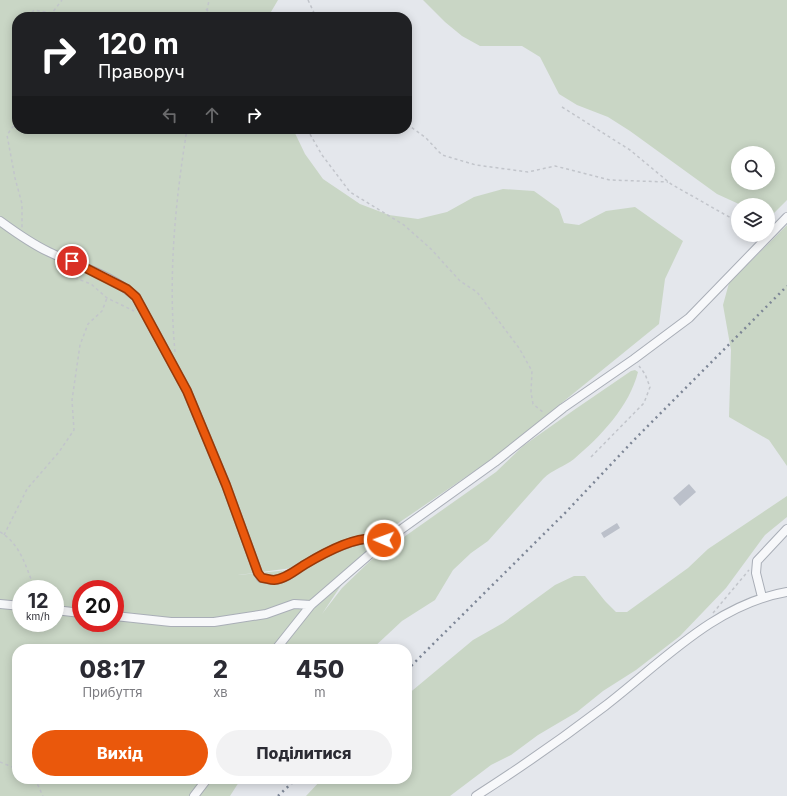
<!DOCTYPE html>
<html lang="uk">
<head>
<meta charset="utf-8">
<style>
	:root { --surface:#fff; --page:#f2f2f3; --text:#2b2b33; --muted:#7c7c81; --accent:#ea580c }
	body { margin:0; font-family:Inter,sans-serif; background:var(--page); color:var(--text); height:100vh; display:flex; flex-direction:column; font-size:15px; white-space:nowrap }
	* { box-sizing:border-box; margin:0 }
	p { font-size:13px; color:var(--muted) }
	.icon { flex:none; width:22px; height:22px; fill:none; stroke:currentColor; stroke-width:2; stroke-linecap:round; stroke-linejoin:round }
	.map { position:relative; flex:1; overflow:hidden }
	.side { position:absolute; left:12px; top:644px; width:400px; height:140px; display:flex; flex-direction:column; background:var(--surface); border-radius:16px; box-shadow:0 2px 10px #0003 }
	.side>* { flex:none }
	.hud { position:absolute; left:12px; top:12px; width:400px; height:122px; border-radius:16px; box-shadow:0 2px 10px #0003; background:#202124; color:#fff; overflow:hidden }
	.fabs { position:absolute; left:731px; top:146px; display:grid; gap:8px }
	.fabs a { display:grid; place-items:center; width:44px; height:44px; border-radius:50%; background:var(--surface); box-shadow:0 2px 10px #0003; font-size:20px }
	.speed { position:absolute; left:12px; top:580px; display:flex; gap:8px; font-size:20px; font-weight:700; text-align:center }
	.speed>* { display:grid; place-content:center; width:52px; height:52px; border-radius:50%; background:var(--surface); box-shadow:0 2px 10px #0003; line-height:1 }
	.speed small { font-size:10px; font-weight:400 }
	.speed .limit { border:6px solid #d22; background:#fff; color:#111 }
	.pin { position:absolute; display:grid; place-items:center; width:34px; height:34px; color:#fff; margin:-17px; border:2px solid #fff; border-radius:50%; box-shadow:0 1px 4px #0007 }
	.me { position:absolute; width:44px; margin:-22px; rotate:272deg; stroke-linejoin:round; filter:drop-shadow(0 0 3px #0008) }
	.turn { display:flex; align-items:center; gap:14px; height:84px; padding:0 20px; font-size:18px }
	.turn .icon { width:52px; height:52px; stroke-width:2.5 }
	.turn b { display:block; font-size:28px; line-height:34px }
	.lanes { display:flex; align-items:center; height:38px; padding:0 20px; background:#0003; justify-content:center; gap:20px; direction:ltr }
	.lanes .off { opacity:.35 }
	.eta { display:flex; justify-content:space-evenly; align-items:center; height:68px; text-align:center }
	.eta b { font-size:24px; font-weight:800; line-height:28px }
	.button { display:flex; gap:8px; margin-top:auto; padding:8px 20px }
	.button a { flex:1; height:46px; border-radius:24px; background:var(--accent); color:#fff; font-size:16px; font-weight:800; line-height:46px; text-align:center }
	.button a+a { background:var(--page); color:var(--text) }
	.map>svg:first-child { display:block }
	.green { fill:#c9d6c5; fill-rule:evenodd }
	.building { fill:#bbc0ca }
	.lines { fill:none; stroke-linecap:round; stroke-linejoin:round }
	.minor-casing { stroke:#a9aeb7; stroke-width:10 }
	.path { stroke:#c2c5cb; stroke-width:1.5; stroke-dasharray:3 3; stroke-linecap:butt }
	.minor { stroke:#f7f8fa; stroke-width:8 }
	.rail { stroke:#7d8696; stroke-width:2.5; stroke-dasharray:2 4; stroke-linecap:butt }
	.route-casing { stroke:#983908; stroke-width:10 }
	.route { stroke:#ea580c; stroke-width:7 }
</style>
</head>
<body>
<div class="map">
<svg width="787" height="796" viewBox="0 0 787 796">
	<rect width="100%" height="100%" fill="#e4e7ec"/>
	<path class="green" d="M0,0H278L268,17H17V129H293L305,154L323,179L360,204L389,215L418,219L447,212L474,197L503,189L534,191L559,209L564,223L579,225L606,211L635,207L683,241L665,279L659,324L495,457L397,524L371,537L330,547L292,568L238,575L298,569L361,540L385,541L352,569L322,614L342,588L370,561L496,472L523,446L574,410L631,371L635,370L638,372C629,407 601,436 574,459C564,467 553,469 543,479L488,541L471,553L453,570L435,600L402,621L372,649H17V779H237L239,782L230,796H0ZM21,589H55V623H21ZM81,589H115V623H81Z
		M423,0H787V200L774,213L768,212V205H741L717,194L630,131L608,117L577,105L559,94L540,57L522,46H480L462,36L445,22ZM738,153H768V183H738Z
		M787,225V466L769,440L729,417L731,350L723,305L729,283Z
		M787,496V517L765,535L726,588L680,636L636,670L603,691L577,712L538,735L511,755L491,765L450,796H306L322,779H407V695L473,640L503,623L555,585L574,576H585L605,601L616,612H627L688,568L708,549Z"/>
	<path class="building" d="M689,484L696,492L680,506L673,498Z
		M617,523L620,528L604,538L601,533Z"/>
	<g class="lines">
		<defs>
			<path id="minor" d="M0,221C15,232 32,244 49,252C78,266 112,275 136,297L187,391L226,485L258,573L261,578C265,578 270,580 274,580C285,579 295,571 304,565C324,553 361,532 385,541
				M762,597L756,573L757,561L787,529
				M0,604L21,606
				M55,610L81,613
				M115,616L171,622H214L266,614L294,604L311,605
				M276,649L311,605L385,541L495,462L563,408L634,359L689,318L787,217
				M194,796L207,779
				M476,796C520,768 563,738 605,706C661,663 715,604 787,592"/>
		</defs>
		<use href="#minor" class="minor-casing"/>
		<path class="path" d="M308,0L316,17
			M206,9L213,17
			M28,17L34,10L52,13L62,0
			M206,17L209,0
			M562,107L630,150L671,184L738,222
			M17,121L7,135L15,178L22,204V228
			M407,124L426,138L442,155L476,165L528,172L555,166L610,180L668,182
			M307,129L322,155L350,192L404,225L431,249L460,281L477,292L519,348L532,371L531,392L533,404L544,413
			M56,264L67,275L91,284L107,298L134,311
			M175,352C168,277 175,203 187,129
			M591,457L644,403L650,387L645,374L639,366
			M0,532C21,544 26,568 35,589
			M4,535L27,489L59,452L74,430L72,400L80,345L88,324L102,311L107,298
			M713,613L749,570
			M0,762L17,769
			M35,779L43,796"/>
		<use href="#minor" class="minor"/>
		<path class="rail" d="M407,670L566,512L633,441L787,286
			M278,796L296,779"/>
	</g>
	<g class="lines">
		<defs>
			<path id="route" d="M72,261L127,289L136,297L187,391L226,485L258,573L262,578C265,578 270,580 274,580C285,579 295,571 304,565C324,553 361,532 384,540"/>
		</defs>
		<use href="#route" class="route-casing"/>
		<use href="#route" class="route"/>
	</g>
</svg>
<div class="fabs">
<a><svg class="icon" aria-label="search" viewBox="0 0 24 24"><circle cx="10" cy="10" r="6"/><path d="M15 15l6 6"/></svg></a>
<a><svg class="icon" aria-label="layers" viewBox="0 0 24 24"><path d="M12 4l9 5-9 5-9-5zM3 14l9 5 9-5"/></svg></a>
</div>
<div class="speed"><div>12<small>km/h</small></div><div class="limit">20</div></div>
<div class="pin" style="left:72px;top:261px;background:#d93025"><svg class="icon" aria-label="arrive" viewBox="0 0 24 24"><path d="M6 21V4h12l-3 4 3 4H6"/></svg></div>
<svg class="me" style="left:384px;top:540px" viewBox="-20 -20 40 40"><circle r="17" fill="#ea580c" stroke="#fff" stroke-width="3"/><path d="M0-11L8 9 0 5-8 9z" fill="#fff"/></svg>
<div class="hud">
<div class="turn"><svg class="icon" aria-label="right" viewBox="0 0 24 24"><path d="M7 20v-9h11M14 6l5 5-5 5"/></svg><div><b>120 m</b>Праворуч</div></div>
<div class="lanes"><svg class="icon off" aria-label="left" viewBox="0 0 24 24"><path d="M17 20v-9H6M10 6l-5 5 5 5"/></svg><svg class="icon off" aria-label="ahead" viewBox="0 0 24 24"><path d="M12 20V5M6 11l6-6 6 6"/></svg><svg class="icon" aria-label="right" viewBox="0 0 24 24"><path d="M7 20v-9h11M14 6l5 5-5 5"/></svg></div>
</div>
<section class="side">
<div class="eta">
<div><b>08:17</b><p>Прибуття</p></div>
<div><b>2</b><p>хв</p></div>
<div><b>450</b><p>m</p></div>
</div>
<div class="button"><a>Вихід</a><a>Поділитися</a></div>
</section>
</div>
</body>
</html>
